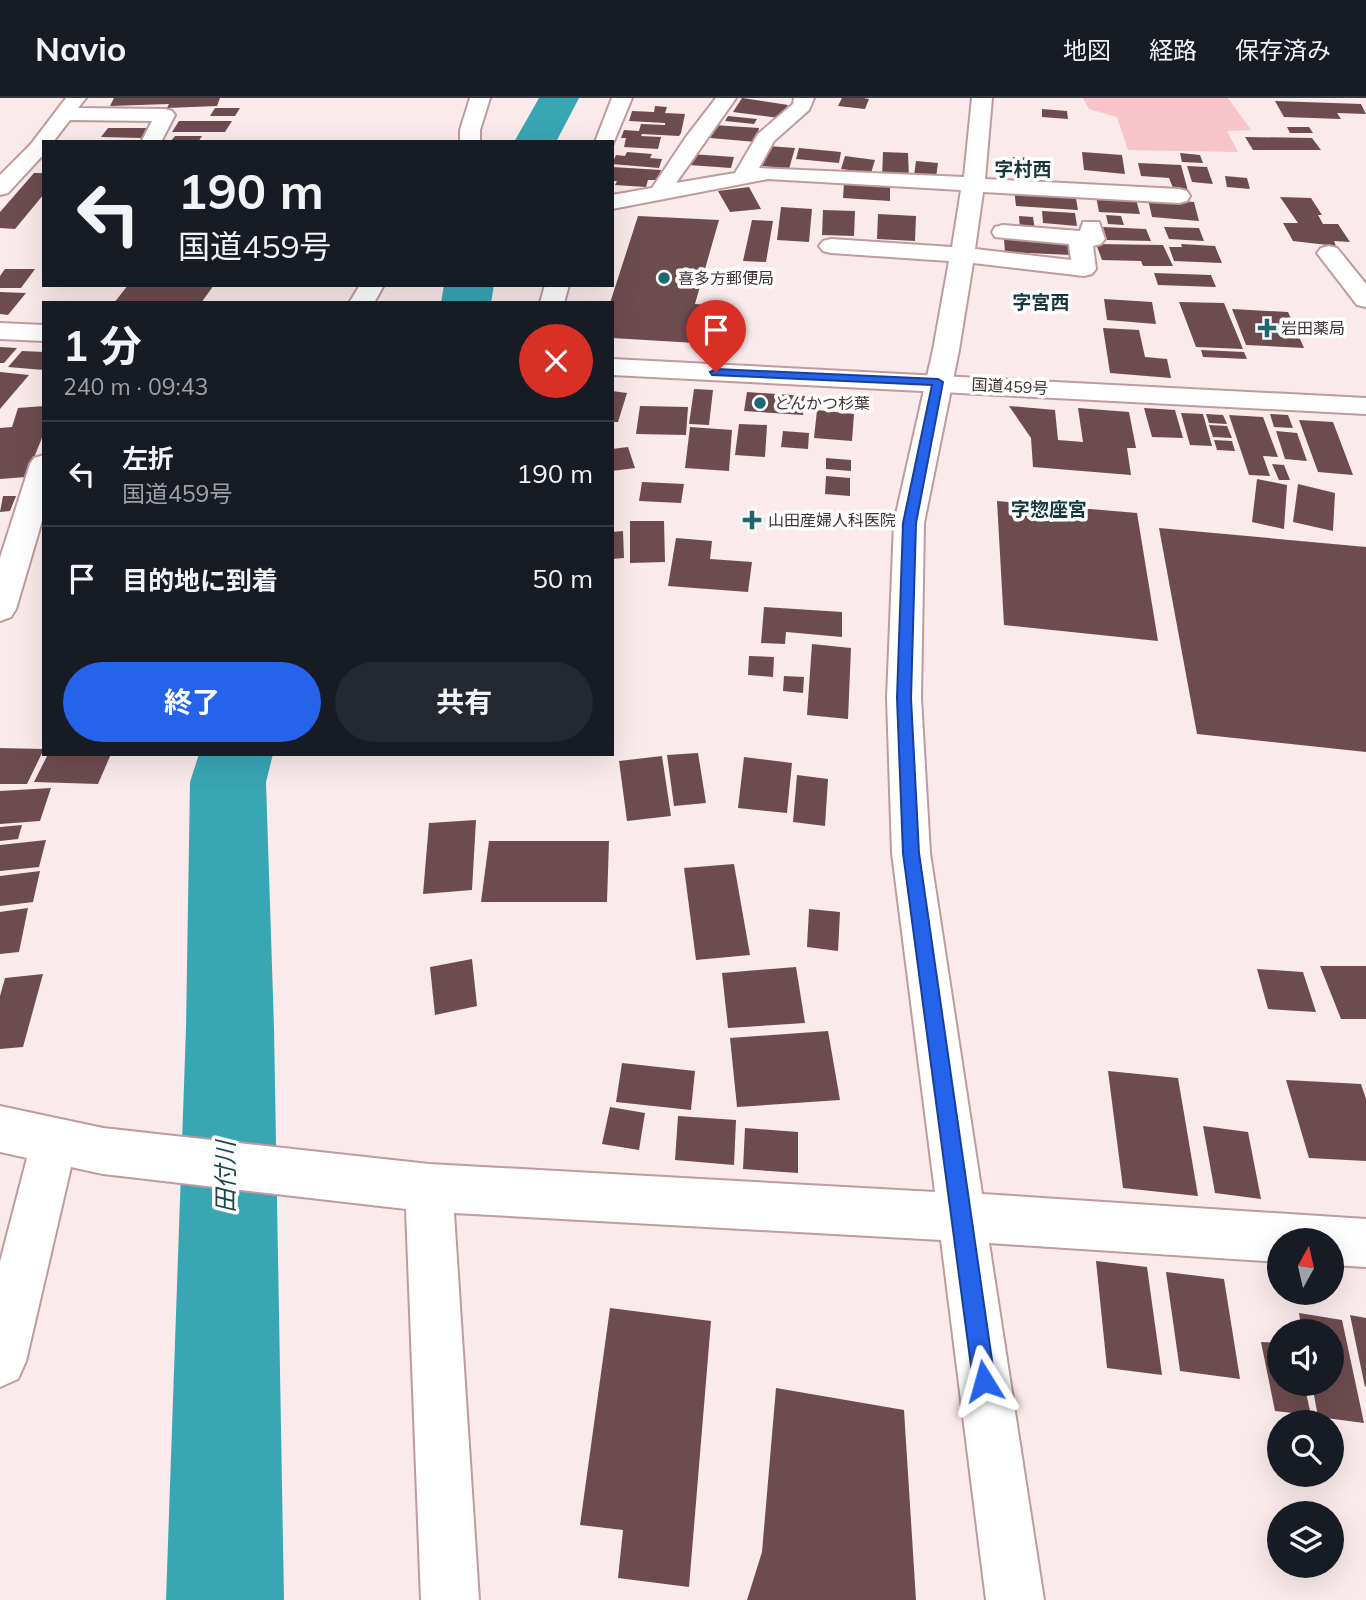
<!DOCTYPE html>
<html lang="ja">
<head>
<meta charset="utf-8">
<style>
	:root { --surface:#171b24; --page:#242831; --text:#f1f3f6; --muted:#9ea1a6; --line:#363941; --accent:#2563eb }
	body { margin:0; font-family:Mulish,"Noto Sans JP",sans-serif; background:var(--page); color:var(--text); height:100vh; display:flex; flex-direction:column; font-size:26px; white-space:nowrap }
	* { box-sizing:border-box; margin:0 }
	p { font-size:23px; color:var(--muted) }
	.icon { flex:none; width:38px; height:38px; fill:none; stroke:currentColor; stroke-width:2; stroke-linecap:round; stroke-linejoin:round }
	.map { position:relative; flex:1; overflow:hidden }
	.side { position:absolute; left:42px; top:203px; width:572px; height:455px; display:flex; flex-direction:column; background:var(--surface); border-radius:0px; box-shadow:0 7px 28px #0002 }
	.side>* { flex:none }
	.top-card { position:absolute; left:42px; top:42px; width:572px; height:147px; border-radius:0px; box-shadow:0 7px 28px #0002; background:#171b24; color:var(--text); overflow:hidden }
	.needle { width:46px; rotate:8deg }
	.controls { position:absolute; left:1267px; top:1130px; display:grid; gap:14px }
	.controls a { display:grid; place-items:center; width:77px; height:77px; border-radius:50%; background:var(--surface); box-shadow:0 7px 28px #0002; font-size:35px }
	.pin { position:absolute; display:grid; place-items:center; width:60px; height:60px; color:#fff; margin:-72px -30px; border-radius:50% 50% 50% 0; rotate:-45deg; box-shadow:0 0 7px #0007 }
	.pin .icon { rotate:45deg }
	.me { position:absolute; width:77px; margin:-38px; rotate:352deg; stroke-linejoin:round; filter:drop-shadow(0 0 5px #0008) }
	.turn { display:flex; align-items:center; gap:24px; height:147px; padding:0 21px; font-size:32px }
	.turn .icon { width:91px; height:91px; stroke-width:2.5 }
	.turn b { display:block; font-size:49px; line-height:60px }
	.round { display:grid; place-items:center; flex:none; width:74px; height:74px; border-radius:37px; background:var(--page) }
	.headline { display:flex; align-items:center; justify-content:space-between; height:119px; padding:0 21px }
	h1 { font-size:42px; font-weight:700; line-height:52px }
	.primary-button { display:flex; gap:14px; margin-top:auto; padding:14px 21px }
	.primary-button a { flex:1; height:80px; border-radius:42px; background:var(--accent); color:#fff; font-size:28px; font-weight:700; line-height:80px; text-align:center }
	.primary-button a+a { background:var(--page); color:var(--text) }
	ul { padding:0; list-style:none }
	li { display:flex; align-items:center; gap:21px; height:105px; padding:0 21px; border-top:2px solid var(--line) }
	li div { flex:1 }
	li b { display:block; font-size:26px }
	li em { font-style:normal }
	header { display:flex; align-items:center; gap:42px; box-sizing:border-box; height:98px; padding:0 35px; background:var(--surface); border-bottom:2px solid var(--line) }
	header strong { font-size:33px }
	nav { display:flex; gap:38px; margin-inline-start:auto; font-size:24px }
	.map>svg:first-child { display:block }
	.green { fill:#f6c4c9 }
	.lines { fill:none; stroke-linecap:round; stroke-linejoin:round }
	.river { fill:#39a6b4; fill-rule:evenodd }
	.building { fill:#6d4c50 }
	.minor-casing { stroke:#bf9a9e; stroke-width:4 }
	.highway-casing { stroke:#bf9a9e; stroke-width:4 }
	.minor { fill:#fff; fill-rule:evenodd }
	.highway { fill:#fff; fill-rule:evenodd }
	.route { fill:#2563eb; stroke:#184099; stroke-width:2 }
	.poi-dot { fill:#1c6771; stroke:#fff; stroke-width:2.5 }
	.labels { text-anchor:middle; stroke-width:7; stroke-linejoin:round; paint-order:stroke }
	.far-poi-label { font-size:16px; fill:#403133; stroke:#fff; text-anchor:start }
	.far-street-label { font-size:16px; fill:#403133; stroke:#fff }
	.far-quarter-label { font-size:19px; font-weight:bold; fill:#16383d; stroke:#fff }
	.near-water-label { font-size:24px; font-style:italic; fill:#18484e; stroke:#fff }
</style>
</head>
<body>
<header>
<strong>Navio</strong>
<nav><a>地図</a><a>経路</a><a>保存済み</a></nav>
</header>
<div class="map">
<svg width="1366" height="1502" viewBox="0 0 1366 1502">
	<rect width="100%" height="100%" fill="#faeaeb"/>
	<path class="green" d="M1083,0H1228L1251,32L1227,33L1238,54L1128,52L1117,19L1089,11Z"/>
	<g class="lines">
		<path class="river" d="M539,0H579L556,44H514Z
			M444,187H494L491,205H441Z
			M199,656H273L266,684L274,930L284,1502H166L186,930L190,684Z"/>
	</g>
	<path class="building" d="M114,0H220L217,8L167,10L169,6L110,8Z
		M742,0L788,7L779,20L733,14Z
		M842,0H863L869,1L865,11L838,8Z
		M1275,3L1361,6L1366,16L1337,15L1341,21L1284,19Z
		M655,8L667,9L665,15L685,16L681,35L679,38L642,36L641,38L661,39L658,51L624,49L626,40H621L624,32L639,33L641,26L665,27V25L629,23L632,13L654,14Z
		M215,10H240L235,18H210Z
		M1042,11L1067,13L1068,21L1042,19Z
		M728,18L757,21L754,26L725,23Z
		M179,23H232L225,34H172Z
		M714,27L759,30L756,44L710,40Z
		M1287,29H1309L1313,35H1290Z
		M108,30H148L141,40L101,39Z
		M175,38H202L198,44H170Z
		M1245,39L1312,40L1321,52H1253Z
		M768,48L795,50L789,71L761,68Z
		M799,50L841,54L839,65L796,61Z
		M627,54L652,56L650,60L662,61L659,70L612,66L616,57L625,58Z
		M883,54L908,55L909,80L882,79Z
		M1082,54L1122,57L1125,76L1084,72Z
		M1180,55L1200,57L1203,65L1182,64Z
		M691,56L734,59L731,70L689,67Z
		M845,58L875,62L871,75L841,71Z
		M1013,59L1034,60L1038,84L1017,83Z
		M916,63L938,65L936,80L914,78Z
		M1138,65L1181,67L1188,93L1174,92L1169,80L1141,78Z
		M1187,68L1207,69L1213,86L1192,84Z
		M612,69L661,72L657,82H648L646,89L615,87L617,83H612Z
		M34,75H44V96L15,131L0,130V114Z
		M1225,78L1247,80L1250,91L1227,89Z
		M844,85L890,88V103L843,100Z
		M749,89L761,111L730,114L718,93Z
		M1014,91L1075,95L1078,112L1016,108Z
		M1096,98L1136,101L1140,116L1099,114Z
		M1280,99L1311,100L1322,117H1318L1323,126H1338L1350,144L1334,143L1336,148L1293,143L1283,125H1298Z
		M1148,101L1194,104L1199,123L1152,119Z
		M781,109L812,111L809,144L777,142Z
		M823,112L855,113L854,138L822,137Z
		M1042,113L1075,115L1077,128L1043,125Z
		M878,116L916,118L915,143L877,141Z
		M1106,117L1121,118L1124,127L1108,126Z
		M638,118L719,122L695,206L721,208L712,246L612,240V205H610Z
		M1019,118L1033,119L1035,132L1020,131Z
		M752,122L773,123L766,164L743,163Z
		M1103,129L1146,131L1151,143L1107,142Z
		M1164,129L1199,130L1204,143L1169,141Z
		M1004,141L1069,145L1072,157L1005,154Z
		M1096,146L1163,147L1173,168H1143L1141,163L1102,162Z
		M1181,146L1215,148L1222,165L1174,163L1169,149H1182Z
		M5,171H35L21,190H0V178Z
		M1154,175L1211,177L1216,189L1158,187Z
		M128,187H214L201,205H114Z
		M0,194L26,195L8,217L0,216Z
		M1104,201L1152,204L1156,226L1107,222Z
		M1179,204L1224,205L1243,251L1196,249Z
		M1232,211L1288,214L1304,250L1246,247Z
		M1103,230L1139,232L1145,259L1167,261L1171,280L1110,275Z
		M0,249L17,250L4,265H0Z
		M1201,252L1244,254L1247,261L1203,259Z
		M22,253L44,254V272L8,269Z
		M0,274L29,277L0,311Z
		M694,291L713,292L709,327L689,326Z
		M612,293L627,295L618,324H612Z
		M747,294L805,298L803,317L744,313Z
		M44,308V335L26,379L0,381V330L12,329L18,310Z
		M640,308L688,309L686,337L636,336Z
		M1009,308L1055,312L1058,342L1083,344L1078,310L1129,314L1136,350H1127L1131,377L1033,369L1031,340Z
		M1144,310L1175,312L1183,340L1152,339Z
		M817,312L854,316L852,343L814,340Z
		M1181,315L1203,316L1212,348L1190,347Z
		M1206,316L1223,317L1227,326L1209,325Z
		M1270,316L1288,317L1293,330L1274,329Z
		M1229,317L1263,319L1278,359L1263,358L1270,378L1249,377Z
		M1299,322L1333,324L1353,377L1318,374Z
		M739,326L767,327L765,359L735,357Z
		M1209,327L1227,328L1232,340L1213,339Z
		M690,329L732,332L729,373L685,370Z
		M783,333L809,335L808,351L781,349Z
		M1276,333L1297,335L1307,363L1285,361Z
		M1214,342L1232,343L1235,353L1217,352Z
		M628,349L635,370L612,373V351Z
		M826,360L851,362V373L826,371Z
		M1272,366L1284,367L1290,382H1279Z
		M826,378L850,380V398L825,396Z
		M1257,381L1287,387L1284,431L1252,424Z
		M642,384L684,386L681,405L639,403Z
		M1298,386L1335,395L1333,433L1293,424Z
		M3,398H16L10,413L0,414Z
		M997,403L1137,415L1158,543L1004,527Z
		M630,423H664L665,464L630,465Z
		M1159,430L1366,449V654L1197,636Z
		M623,433L624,460L612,461V434Z
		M676,440L712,443L710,461L752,464L748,494L668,488Z
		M764,509L842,514V539L786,534L785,546L761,545Z
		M812,546L851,550L848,621L807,617Z
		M749,558L774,559L773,579L748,577Z
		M784,578L804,579L803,595L783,593Z
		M0,650L44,651L27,686H0Z
		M698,655L706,705L674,708L667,657Z
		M48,656H111L98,686L34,684Z
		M662,658L671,718L627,723L619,663Z
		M744,659L792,665L787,715L738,710Z
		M797,677L828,681L825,728L793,724Z
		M51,690L40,723L0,726V693Z
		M476,722L472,792L423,796L429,725Z
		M22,727L18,741L0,743V729Z
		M46,742L39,769L0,773V747Z
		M489,743H609L607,804H481Z
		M734,766L750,857L696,862L684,770Z
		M40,773L33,804L0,808V778Z
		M28,810L19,854L0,856V814Z
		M809,811L840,814L838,853L807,849Z
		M472,861L477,908L435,917L430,869Z
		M1320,868H1366V921H1341Z
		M796,869L805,925L728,930L722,875Z
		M1257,871L1303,874L1316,914L1268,911Z
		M43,876L23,949L0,951V898L5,880Z
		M828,933L840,1002L737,1009L730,940Z
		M622,965L695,973L691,1012L616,1004Z
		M1108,973L1178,980L1198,1098L1123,1090Z
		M1286,982L1361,986L1366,1001V1063L1309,1060Z
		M610,1009L645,1015L639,1052L602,1046Z
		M678,1018L736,1022L734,1067L675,1062Z
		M1203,1028L1248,1034L1261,1101L1215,1095Z
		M745,1030L798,1034V1075L743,1071Z
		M1096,1163L1147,1169L1162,1277L1107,1270Z
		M1166,1174L1224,1181L1240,1281L1180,1273Z
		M610,1210L711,1223L689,1489L618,1480L623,1432L580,1427Z
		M1299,1215L1342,1222L1364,1325L1318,1319L1312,1286H1332V1234H1302Z
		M1350,1217L1366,1220V1288L1365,1289Z
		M1261,1244L1279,1245V1286H1304L1311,1317L1275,1313Z
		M776,1290L904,1312L916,1502H747L762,1454Z"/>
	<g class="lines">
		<defs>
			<path id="minor" d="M66,0H86L78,10L165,11L172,13L175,17L161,44H141L152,23L70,22L53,44H44V56L8,95L0,97V77L31,46Z
				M470,0H490L480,32V44H460V32Z
				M612,0H632L612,48V44H595Z
				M716,0H736L676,85L735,75L758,36L793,6L794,0H814L809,12L774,43L759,70L964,79L972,0H992L985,81L1179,91L1187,93L1190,98L1187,103L1179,105L983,94L975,151L1071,162L1069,146L995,139L992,134L995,129L1003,127L1080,133L1083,124H1099L1105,141L1101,146L1093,148L1096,171L1092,176L1084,178L973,165L959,252L924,425L921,600L930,755L982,1096L1366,1121V1169L1332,1167V1143H1279V1164L989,1145L1044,1502H986L941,1142L454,1115L479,1502H421L406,1111L103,1076L71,1069L26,1263L18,1281L0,1289V1164L27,1060L0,1054V1008L103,1030L429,1066L935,1094L892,755L887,600L894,425L933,252L949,163L831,155L823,153L819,148L823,143L831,141L952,149L961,92L768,81L612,111V97L652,90L686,39Z
				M1329,148L1337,150L1366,186V209L1357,207L1317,155L1321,150Z
				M360,187H384L374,205H349Z
				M545,187H569L564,205H540Z
				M44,357V416L16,511L11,519L0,523V460L30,366L34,360Z"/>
			<path id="highway" d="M0,225L44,227V243L0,241Z
				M612,261L1366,300V316L612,277Z"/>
		</defs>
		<use href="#minor" class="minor-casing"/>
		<use href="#highway" class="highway-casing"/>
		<use href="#minor" class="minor"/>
		<use href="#highway" class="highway"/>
	</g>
	<path class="route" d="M716,271L938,281L943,284L916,425L911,600L919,755L995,1283L992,1291L984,1294L977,1291L973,1283L903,755L897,600L903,425L932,287L712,277L710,274Z"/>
	<g class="poi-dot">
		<circle cx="664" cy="180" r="7"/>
		<path d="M1263.5 219.5h7v7h7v7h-7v7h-7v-7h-7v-7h7z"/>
		<circle cx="760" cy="305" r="7"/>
		<path d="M748.5 411.5h7v7h7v7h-7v7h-7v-7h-7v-7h7z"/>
	</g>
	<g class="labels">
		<g class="far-poi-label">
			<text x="678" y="186">喜多方郵便局</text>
			<text x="1281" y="236">岩田薬局</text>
			<text x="774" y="311">とんかつ杉葉</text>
			<text x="768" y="428">山田産婦人科医院</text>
		</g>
		<g class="far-street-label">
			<text transform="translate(1010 288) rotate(3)" y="6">国道459号</text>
		</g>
		<g class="far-quarter-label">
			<text x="1023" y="78">字村西</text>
			<text x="1041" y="211">字宮西</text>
			<text x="1049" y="418">字惣座宮</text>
		</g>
		<g class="near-water-label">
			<text transform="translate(226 1079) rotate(-90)" y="8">田付川</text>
		</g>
	</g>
</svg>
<div class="controls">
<a><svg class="needle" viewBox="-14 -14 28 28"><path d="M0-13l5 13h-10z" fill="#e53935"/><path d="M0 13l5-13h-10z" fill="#9ea1a6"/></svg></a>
<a><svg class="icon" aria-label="sound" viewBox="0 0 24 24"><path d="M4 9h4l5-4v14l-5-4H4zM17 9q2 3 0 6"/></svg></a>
<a><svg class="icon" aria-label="search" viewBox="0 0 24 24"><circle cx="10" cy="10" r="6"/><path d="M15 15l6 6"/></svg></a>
<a><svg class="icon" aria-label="layers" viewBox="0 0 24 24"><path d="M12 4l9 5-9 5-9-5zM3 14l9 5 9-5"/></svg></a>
</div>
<div class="pin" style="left:716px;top:274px;background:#d93025"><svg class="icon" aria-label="arrive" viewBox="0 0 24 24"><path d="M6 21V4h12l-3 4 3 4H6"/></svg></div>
<svg class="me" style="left:984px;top:1283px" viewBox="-20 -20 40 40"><path d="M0-17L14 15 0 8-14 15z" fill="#2563eb" stroke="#fff" stroke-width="4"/></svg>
<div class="top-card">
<div class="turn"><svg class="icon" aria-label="left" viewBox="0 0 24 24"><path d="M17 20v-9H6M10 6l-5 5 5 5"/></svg><div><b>190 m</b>国道459号</div></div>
</div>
<section class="side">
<div class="headline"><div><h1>1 分</h1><p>240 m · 09:43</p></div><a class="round" style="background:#d93025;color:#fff"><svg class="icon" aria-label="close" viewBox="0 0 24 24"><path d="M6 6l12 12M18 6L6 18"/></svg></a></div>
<ul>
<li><svg class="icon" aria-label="left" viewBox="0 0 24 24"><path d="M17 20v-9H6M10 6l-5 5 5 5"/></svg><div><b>左折</b><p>国道459号</p></div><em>190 m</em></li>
<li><svg class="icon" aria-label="arrive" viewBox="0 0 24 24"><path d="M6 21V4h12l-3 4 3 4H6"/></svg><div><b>目的地に到着</b></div><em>50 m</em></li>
</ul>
<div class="primary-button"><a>終了</a><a>共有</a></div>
</section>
</div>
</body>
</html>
